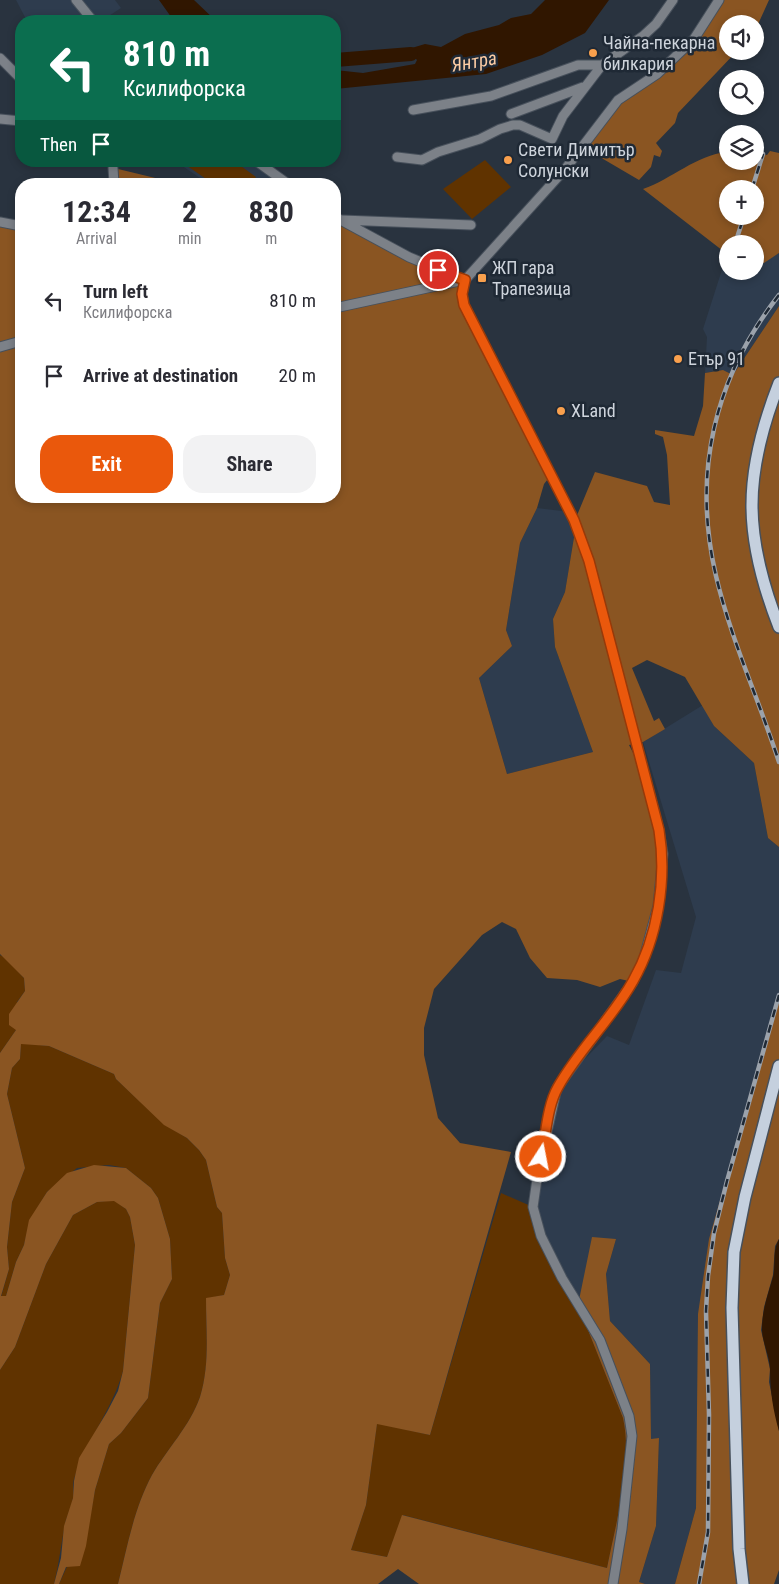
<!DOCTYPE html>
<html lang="en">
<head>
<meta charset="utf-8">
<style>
	:root { --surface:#fff; --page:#f2f2f3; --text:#2b2b33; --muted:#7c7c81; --accent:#ea580c }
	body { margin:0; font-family:"Roboto Condensed",sans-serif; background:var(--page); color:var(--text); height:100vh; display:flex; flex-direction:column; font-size:19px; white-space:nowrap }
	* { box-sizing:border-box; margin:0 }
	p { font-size:16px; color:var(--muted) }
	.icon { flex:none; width:28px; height:28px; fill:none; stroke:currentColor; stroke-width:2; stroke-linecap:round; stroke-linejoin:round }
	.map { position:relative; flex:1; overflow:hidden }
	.sheet { position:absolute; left:15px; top:178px; width:326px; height:325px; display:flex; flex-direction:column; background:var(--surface); border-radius:20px; box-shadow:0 2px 8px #0003 }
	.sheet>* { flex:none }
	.banner { position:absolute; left:15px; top:15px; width:326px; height:152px; border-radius:20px; box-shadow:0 2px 8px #0003; background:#0b6e4f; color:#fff; overflow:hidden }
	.fabs { position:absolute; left:719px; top:15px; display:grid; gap:10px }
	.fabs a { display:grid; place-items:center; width:45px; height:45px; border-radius:50%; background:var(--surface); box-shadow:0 2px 8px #0003; font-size:25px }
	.pin { position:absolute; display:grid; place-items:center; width:42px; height:42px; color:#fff; margin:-21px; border:2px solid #fff; border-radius:50%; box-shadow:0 1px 5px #0007 }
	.me { position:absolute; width:55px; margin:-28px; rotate:11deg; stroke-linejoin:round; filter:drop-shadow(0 0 4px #0008) }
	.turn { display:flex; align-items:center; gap:18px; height:105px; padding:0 25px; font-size:22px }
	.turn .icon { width:65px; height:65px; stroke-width:2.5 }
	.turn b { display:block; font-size:35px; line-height:42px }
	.then { display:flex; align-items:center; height:48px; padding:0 25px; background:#0003; gap:10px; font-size:19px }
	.eta { display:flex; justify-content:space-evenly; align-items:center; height:85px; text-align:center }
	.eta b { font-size:30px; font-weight:700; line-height:35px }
	.action { display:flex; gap:10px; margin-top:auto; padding:10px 25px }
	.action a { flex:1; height:58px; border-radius:20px; background:var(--accent); color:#fff; font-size:20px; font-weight:700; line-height:58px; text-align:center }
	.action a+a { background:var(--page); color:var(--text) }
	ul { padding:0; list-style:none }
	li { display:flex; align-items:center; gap:15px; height:75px; padding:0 25px }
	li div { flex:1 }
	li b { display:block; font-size:19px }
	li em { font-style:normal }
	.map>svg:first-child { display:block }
	.built { fill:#2e3c4e }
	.green { fill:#603300 }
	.forest { fill:#8a5522; fill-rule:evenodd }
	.water { fill:#301600 }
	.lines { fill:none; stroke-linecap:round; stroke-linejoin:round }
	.river { stroke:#301600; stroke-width:14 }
	.minor-casing { stroke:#47505b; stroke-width:11 }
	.major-casing { stroke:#47505b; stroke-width:14 }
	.minor { stroke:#7c8188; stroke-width:9 }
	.major { stroke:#c5d0de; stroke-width:11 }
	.rail-casing { stroke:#9ba2ab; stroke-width:4.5 }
	.rail { stroke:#1f2935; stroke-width:2.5; stroke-dasharray:8; stroke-linecap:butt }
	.route-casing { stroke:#983908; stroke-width:12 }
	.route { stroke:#ea580c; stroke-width:9 }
	.poi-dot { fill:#f9a04d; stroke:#1f2935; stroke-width:2 }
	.labels { text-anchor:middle; stroke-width:5; stroke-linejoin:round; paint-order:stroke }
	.poi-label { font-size:18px; fill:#ced4dc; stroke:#1f2935; text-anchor:start }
	.water-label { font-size:19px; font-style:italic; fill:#fdcda5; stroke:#1f2935 }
</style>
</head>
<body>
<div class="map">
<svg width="779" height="1584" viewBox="0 0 779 1584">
	<rect width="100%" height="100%" fill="#29333f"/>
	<path class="built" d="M16,0H115L121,8L101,21H27Z
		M175,161H256L288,184H209Z
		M779,253V306L733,375L722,370L705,373L707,337L703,329L727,254L728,271H755V258L764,262Z
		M537,508L578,513L565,592L553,619L555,647L593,752L507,774L479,678L512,646L506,630L520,543Z
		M703,705L714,726L754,763L768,838L779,847V995L698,1432L696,1508L675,1584H645L639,1582L656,1526L659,1438L651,1440L650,1364L610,1321L606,1274L616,1239L578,1305L562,1278L533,1207L557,1088L607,1036L629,1045L656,970L681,973L696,917L643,742Z"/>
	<path class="green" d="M485,160L511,187L472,219L443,189Z
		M180,161H234L256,177L251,183H212Z
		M0,955L6,958L24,978L25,991L17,1002L16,1030L0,1053Z
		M21,1043L49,1046L114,1074L116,1079L164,1124L187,1138L199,1150L206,1160L217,1207L222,1213L225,1258L230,1275L224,1295L206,1299C206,1332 210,1365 200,1397C190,1426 167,1449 152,1475C134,1508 127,1548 118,1584H59L90,1517L95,1490L109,1444L121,1433L148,1398L160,1303L172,1279L170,1239L158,1198L151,1188L126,1168L109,1165L77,1168L47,1192L30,1220L24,1245L16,1262L6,1296L1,1297L9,1269L7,1247L12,1202L25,1168L7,1094L12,1068L20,1059Z
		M501,1193L533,1207L541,1236L578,1305L623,1418C633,1463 616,1522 607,1568L403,1515L387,1557L351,1550L366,1505L377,1423L430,1435Z
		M114,1200L126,1209L130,1217L135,1245L123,1371C112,1410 86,1441 74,1479C72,1485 74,1492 73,1498C72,1507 67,1515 65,1524C61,1544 59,1564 54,1584H0V1370L15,1347L46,1264L73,1215L97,1202Z"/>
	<path class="forest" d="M719,0H769L755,31V24H728V51H737L678,113L675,123L656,143L662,151L660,157L654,155L651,167L639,180L581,146L618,100L669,64Z
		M755,149H760L759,153L767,155L770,151L779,153V253L764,263L755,258V244H728L727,254L643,189C672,179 696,155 727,152L728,161H755ZM728,189H755V216H728Z
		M114,168L180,184H114Z
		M335,219L465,280L462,294L551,475L544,484L537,508L520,543L506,630L512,646L479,678L507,774L593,752L555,647L553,619L565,592L578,513L595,472L647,486L654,502L670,505L667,455L663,437L655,434V430L694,436L703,406L705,373L723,370L733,375L779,306V847L768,838L754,763L714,726L685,677L647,660L632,668L654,721L659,718L665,729L643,742L629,745L645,776L659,830L658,906L633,982L620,979L600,987L577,980L547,978L530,958L516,929L502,922L482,935L434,989L424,1028V1055L438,1118L460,1143L511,1152L430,1435L377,1424L366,1505L351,1550L387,1557L402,1515L607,1568C616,1522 633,1463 623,1418L578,1305L592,1237L616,1239L606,1274L610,1321L650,1364L651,1439L659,1438L656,1526L639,1582L645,1584H419L398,1569L378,1584H118C127,1548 134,1508 152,1475C167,1449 190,1426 200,1397C210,1364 206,1332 206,1298L224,1295L230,1275L225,1258L222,1213L217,1207L206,1160L199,1150L187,1138L164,1125L116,1079L114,1074L49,1046L21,1044L20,1059L12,1068L7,1094L25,1168L12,1202L7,1247L9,1269L1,1296H6L16,1262L24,1245L29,1220L47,1192L67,1173L94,1165L126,1168L151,1188L158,1198L170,1239L172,1279L160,1303L148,1398L121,1433L109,1444L95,1490L86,1546L80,1566L66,1567L59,1584H54L61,1558L64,1526L73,1498L74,1481L79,1458L107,1412L118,1391L123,1371L135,1245L130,1217L126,1209L114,1201L97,1202L73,1215L46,1264L15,1347L0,1370V1053L16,1030L9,1025V1014L25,991L24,978L0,954V222L21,226V496H335Z
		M779,995V1239L775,1246L773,1275L764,1307L761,1330L770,1369L769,1382L779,1431V1570L774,1584H675L696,1508L698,1314L709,1239Z"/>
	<path class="water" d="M159,0H194L216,21H174Z
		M545,0H609L585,33L542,55L486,74L335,89V70L363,73L415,64L417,60L415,58H395V53L425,44L441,47L465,34L499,25L511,18L531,14Z
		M779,1239V1431C773,1411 770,1390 770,1370C770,1357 762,1342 762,1329C762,1310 768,1294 773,1277C776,1264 772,1251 779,1239Z"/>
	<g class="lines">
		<path class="river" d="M335,60L411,54"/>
		<defs>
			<path id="minor" d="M76,0L93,21
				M0,58L21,79
				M413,110L491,96L578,65H602
				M511,114L583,87
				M0,119L21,121
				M397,157L422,160L438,152L480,139L500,129L513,125H520L552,139L563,116L602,65L643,36L656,24L673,0
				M256,161L288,184
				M113,168L114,184
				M335,217L409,257L465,280
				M342,220L471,225
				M0,222L21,226
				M335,308L464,280
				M0,347L21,341
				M613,1584L622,1529L632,1436L629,1416L600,1340L562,1278L541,1236L533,1207L538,1172L557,1088L633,982L644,958L658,906L663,854L659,830L589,561L574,520L464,305L462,294L465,280L566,168L618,100L657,74L694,39L719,0"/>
			<path id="major" d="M779,383C743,475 743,535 779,627
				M743,1584L739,1549L732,1308L734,1252L745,1197L779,1066"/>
		</defs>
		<use href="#minor" class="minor-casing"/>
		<use href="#major" class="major-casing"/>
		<use href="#minor" class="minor"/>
		<use href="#major" class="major"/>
		<defs>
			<path id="rail" d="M752,189L763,154
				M735,244L744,216
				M779,295C714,378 692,473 716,576C731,640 759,700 779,762
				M699,1584L708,1532L709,1415L706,1311L708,1276L714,1233L727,1181L779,995"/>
		</defs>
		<use href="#rail" class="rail-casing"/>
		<use href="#rail" class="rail"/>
	</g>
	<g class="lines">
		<defs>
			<path id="route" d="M438,270L465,280L462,294L464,305L574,520L589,561L659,830C667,880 658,937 633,981C612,1019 579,1049 558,1087C547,1106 546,1135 541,1157"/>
		</defs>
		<use href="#route" class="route-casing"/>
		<use href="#route" class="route"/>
	</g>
	<g class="poi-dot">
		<circle cx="593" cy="53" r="5"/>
		<circle cx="508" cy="160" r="5"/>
		<rect x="477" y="273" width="10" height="10" rx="2.5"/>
		<circle cx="678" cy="359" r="5"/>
		<circle cx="561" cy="411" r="5"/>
	</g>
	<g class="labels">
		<g class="poi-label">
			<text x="603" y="49">Чайна-пекарна<tspan x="603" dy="21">билкария</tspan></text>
			<text x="518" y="156">Свети Димитър<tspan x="518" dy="21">Солунски</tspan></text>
			<text x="492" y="274">ЖП гара<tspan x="492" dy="21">Трапезица</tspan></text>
			<text x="688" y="365">Етър 91</text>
			<text x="571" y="417">XLand</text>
		</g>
		<g class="water-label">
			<text transform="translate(474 61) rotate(-10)" y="7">Янтра</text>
		</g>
	</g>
</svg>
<div class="fabs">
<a><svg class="icon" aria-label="sound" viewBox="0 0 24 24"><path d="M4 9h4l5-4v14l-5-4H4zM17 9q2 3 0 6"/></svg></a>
<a><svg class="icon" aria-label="search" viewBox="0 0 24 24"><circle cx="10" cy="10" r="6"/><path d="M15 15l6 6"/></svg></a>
<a><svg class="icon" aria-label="layers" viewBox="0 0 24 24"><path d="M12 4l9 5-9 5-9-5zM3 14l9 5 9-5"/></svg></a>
<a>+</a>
<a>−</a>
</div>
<div class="pin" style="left:438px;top:270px;background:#d93025"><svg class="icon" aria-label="arrive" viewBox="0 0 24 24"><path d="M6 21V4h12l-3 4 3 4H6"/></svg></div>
<svg class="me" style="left:541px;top:1157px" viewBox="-20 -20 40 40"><circle r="17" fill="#ea580c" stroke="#fff" stroke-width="3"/><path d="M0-11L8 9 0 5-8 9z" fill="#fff"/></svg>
<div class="banner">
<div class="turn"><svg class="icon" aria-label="left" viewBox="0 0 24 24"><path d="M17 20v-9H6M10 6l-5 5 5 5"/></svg><div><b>810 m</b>Ксилифорска</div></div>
<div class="then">Then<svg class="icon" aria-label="arrive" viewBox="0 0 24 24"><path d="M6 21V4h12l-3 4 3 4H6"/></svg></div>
</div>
<section class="sheet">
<div class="eta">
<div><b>12:34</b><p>Arrival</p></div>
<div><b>2</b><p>min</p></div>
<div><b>830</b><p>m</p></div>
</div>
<ul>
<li><svg class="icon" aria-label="left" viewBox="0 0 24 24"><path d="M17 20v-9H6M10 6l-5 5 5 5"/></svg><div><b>Turn left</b><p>Ксилифорска</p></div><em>810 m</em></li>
<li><svg class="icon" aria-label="arrive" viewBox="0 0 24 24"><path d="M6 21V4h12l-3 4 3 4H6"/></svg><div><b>Arrive at destination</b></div><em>20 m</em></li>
</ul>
<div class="action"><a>Exit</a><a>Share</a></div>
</section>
</div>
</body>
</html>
